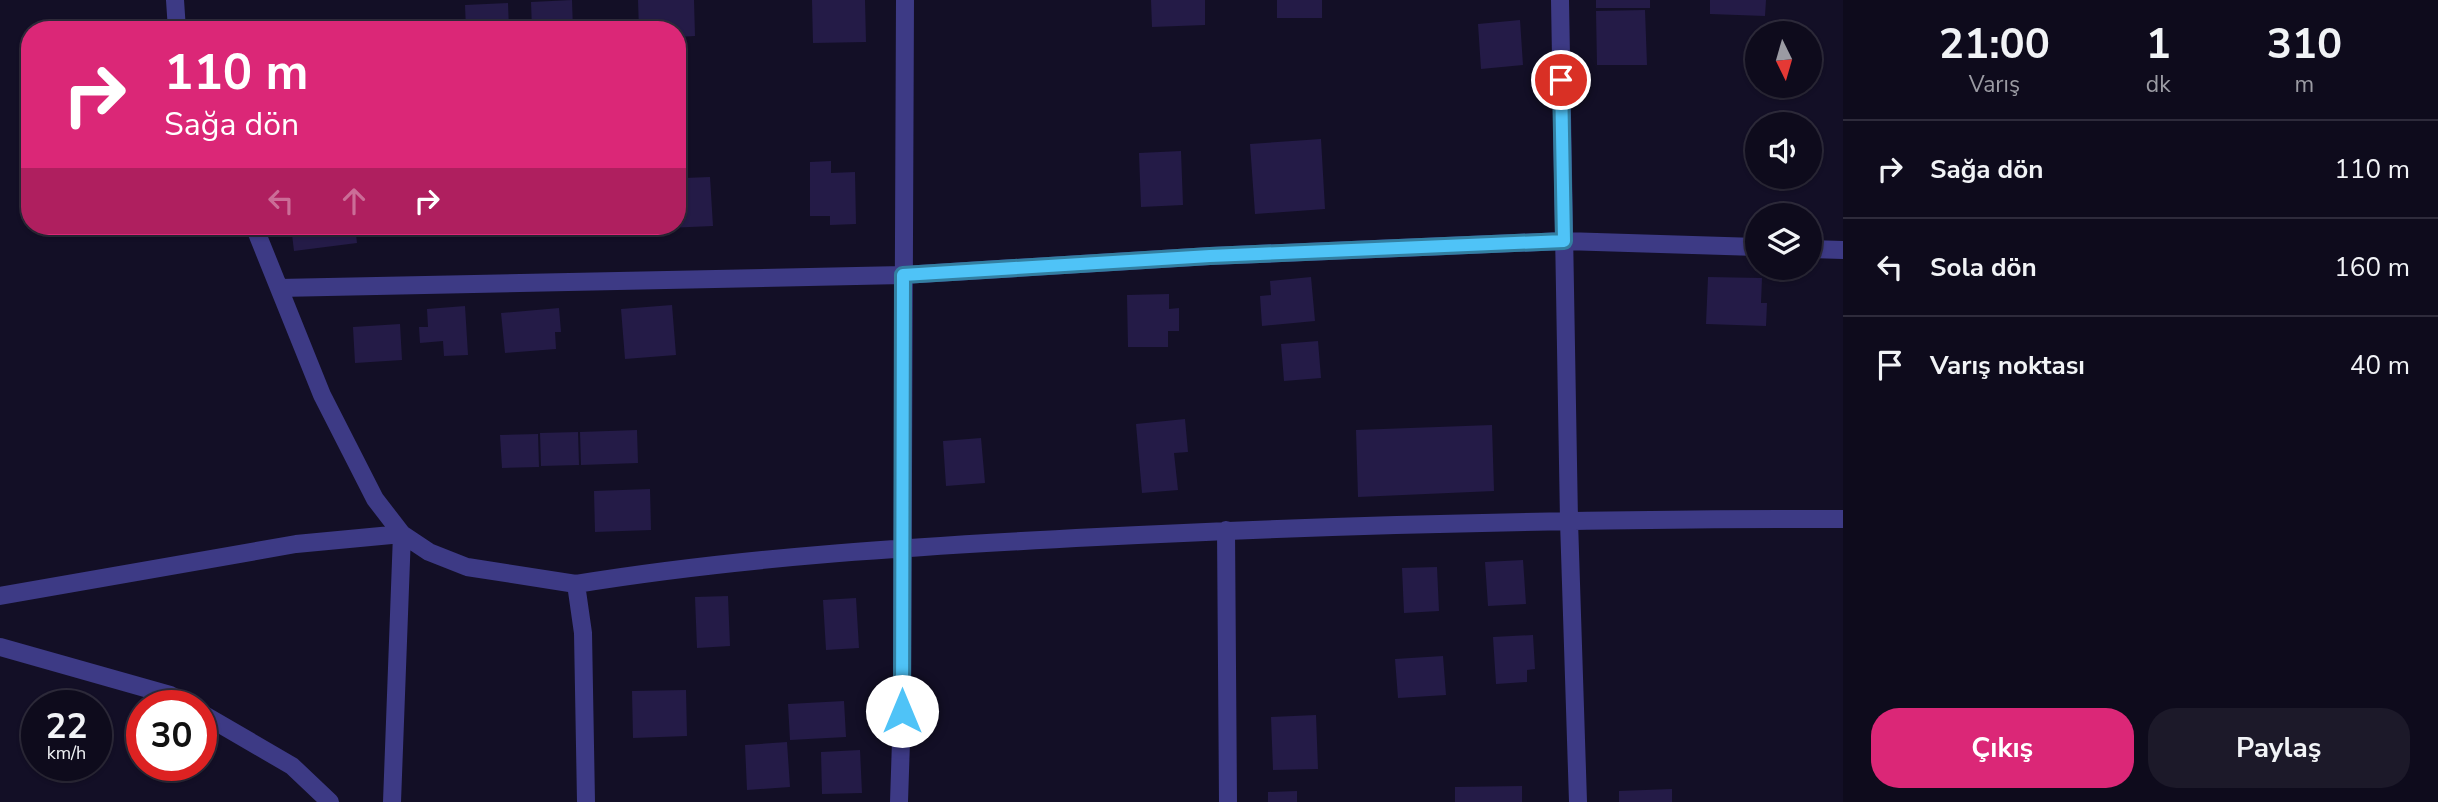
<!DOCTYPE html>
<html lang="tr">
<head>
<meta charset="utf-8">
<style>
	:root { --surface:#0e0b1c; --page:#1c1929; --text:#f1f3f6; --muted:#9b9ba3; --line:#2e2b3b; --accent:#db2777 }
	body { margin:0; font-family:"Nunito Sans",sans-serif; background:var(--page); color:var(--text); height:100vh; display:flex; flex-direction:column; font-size:26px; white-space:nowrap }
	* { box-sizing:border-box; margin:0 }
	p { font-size:23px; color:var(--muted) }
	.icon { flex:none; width:38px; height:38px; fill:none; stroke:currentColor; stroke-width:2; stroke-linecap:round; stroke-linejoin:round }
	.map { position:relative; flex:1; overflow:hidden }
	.details { display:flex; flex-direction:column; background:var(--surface); width:595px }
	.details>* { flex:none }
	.guide { position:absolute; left:21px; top:21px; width:665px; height:214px; border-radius:28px; box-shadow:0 2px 5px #0004,0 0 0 2px var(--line); background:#db2777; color:#fff; overflow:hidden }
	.needle { width:46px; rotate:175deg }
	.controls { position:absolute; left:1745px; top:21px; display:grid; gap:14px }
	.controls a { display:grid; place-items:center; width:77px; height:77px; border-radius:50%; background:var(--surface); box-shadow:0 2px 5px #0004,0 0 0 2px var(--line); font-size:35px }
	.speed { position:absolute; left:21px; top:690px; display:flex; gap:14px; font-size:35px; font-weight:700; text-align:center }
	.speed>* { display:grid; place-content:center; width:91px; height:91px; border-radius:50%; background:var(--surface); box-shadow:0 2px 5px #0004,0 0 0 2px var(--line); line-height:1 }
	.speed small { font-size:18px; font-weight:400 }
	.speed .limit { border:10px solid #d22; background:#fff; color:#111 }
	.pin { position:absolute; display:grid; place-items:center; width:60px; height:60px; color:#fff; margin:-30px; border:4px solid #fff; border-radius:50%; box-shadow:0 2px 7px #0007 }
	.me { position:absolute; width:77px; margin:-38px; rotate:0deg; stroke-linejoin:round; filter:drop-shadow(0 0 5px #0008) }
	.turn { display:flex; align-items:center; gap:24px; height:147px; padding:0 28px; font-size:32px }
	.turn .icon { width:91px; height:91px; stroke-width:2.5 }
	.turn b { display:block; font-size:49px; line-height:60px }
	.lanes { display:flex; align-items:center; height:66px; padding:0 28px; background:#0003; justify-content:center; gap:35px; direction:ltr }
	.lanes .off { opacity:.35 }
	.eta { display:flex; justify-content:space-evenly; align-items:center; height:119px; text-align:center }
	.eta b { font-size:42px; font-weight:700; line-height:49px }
	.action { display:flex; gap:14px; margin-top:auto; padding:14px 28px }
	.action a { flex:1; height:80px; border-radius:28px; background:var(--accent); color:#fff; font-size:28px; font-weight:700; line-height:80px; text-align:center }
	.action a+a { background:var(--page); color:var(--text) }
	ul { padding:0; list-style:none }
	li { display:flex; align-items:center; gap:21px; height:98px; padding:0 28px; border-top:2px solid var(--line) }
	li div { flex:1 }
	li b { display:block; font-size:26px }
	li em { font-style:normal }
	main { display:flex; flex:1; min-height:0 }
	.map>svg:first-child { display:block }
	.building { fill:#241b47 }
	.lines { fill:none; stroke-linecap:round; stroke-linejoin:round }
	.minor { stroke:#3d3a85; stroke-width:18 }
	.route-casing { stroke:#337fa1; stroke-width:18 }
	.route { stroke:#4fc3f7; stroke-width:12 }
</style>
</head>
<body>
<main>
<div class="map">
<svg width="1843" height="802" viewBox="0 0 1843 802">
	<rect width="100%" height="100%" fill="#130f26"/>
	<path class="building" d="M572,0L573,30H532L531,2Z
		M638,0H694L695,36L677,37V30H639Z
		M812,0H865L866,42L813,43Z
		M1151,0H1205V25L1152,27Z
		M1277,0H1322V18H1277Z
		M1596,0H1650V8H1596Z
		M1710,0H1766L1765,16L1710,14Z
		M508,3L509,30H466L465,5Z
		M1645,10L1647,65H1597L1596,11Z
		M1520,20L1523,65L1481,69L1478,24Z
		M1321,139L1325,209L1255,214L1250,144Z
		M1181,151L1183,205L1141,207L1139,153Z
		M831,161V173L855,172L856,224L830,225V216H810V162Z
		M710,177L713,226L667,228V226H677V184L685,183L684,178Z
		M291,226H355L357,243L294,251Z
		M518,226H571L572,235L548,236V229L518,230Z
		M1311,277L1315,321L1262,326L1260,296L1271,295L1270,281Z
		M1708,277L1762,278L1761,303H1767L1766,326L1706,324Z
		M1169,294V309L1179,308V331H1168V347H1128L1127,295Z
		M672,305L676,355L625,359L621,309Z
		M465,306L468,355L444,356L443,341L420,343L419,327H428L427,309Z
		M559,308L561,332H555L556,349L505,353L501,313Z
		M400,324L402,360L355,363L353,327Z
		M1318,341L1321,378L1284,381L1281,344Z
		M1185,419L1188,452L1174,453L1178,490L1142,493L1136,424Z
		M1492,425L1494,491L1358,497L1356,430Z
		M637,430L638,463L581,465L580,432Z
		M578,432L579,465L541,466L540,433Z
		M538,434L539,467L502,468L500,435Z
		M981,438L985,483L946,486L943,441Z
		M650,489L651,530L595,532L594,491Z
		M1523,560L1526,604L1488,606L1485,562Z
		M1437,567L1439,611L1404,613L1402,568Z
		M728,596L730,646L697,648L695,597Z
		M856,598L859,648L826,650L823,600Z
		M1533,635L1535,669L1527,670V682L1496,684L1493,637Z
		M1443,656L1446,695L1398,698L1395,659Z
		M686,690L687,736L633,738L632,691Z
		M844,701L846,737L790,740L788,704Z
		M1316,715L1318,769L1273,770L1271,717Z
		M787,742L790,787L747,790L745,745Z
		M860,750L862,793L822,794L821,752Z
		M1522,786V802H1455V787Z
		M1672,789V802H1619V791Z
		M1297,791V802H1268V792Z"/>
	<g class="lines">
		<path class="minor" d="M175,0L177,30
			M1560,0L1569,521L1578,802
			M254,226L322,395L375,499L402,534L429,552L467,567L576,584
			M1810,249L1843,250
			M279,288L903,275L1210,256L1564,241L1757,247
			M1226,530L1228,802
			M0,596L296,544L402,534L392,802
			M0,647L170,695L189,705
			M201,713L292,766L330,802
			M586,802L583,633L576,584C749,556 922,546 1097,537C1345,524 1594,519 1843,519
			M899,802L902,711L905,0"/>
	</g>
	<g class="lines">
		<defs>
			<path id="route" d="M902,711L903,275L1210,256L1564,241L1561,80"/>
		</defs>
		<use href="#route" class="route-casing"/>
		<use href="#route" class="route"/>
	</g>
</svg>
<div class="controls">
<a><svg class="needle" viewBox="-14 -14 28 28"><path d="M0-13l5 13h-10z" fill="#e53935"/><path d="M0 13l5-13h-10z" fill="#9b9ba3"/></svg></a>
<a><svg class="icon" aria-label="sound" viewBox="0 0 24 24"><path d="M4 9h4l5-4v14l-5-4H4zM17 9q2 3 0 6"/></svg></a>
<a><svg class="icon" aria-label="layers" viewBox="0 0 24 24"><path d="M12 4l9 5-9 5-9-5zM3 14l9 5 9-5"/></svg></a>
</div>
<div class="speed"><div>22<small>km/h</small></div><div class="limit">30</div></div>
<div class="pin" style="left:1561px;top:80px;background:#d93025"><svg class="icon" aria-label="arrive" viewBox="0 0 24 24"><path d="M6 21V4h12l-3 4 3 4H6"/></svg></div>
<svg class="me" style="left:902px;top:711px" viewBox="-20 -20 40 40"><circle r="19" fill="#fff"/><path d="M0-13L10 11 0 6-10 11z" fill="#4fc3f7"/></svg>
<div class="guide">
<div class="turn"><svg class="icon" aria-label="right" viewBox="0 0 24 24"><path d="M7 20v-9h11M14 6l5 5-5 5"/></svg><div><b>110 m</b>Sağa dön</div></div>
<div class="lanes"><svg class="icon off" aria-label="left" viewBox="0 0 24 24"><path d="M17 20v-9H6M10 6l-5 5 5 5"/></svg><svg class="icon off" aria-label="ahead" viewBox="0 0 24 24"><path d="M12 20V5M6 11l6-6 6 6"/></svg><svg class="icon" aria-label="right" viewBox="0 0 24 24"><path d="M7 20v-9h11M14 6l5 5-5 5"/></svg></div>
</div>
</div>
<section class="details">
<div class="eta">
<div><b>21:00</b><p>Varış</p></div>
<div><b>1</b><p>dk</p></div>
<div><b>310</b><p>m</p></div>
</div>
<ul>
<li><svg class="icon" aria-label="right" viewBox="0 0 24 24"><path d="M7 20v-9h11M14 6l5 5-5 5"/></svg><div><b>Sağa dön</b></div><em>110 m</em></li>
<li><svg class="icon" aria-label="left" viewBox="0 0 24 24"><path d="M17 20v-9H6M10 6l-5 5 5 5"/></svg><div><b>Sola dön</b></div><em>160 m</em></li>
<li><svg class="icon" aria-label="arrive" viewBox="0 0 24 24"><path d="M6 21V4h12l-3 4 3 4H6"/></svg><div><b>Varış noktası</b></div><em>40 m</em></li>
</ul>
<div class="action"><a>Çıkış</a><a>Paylaş</a></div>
</section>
</main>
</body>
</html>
